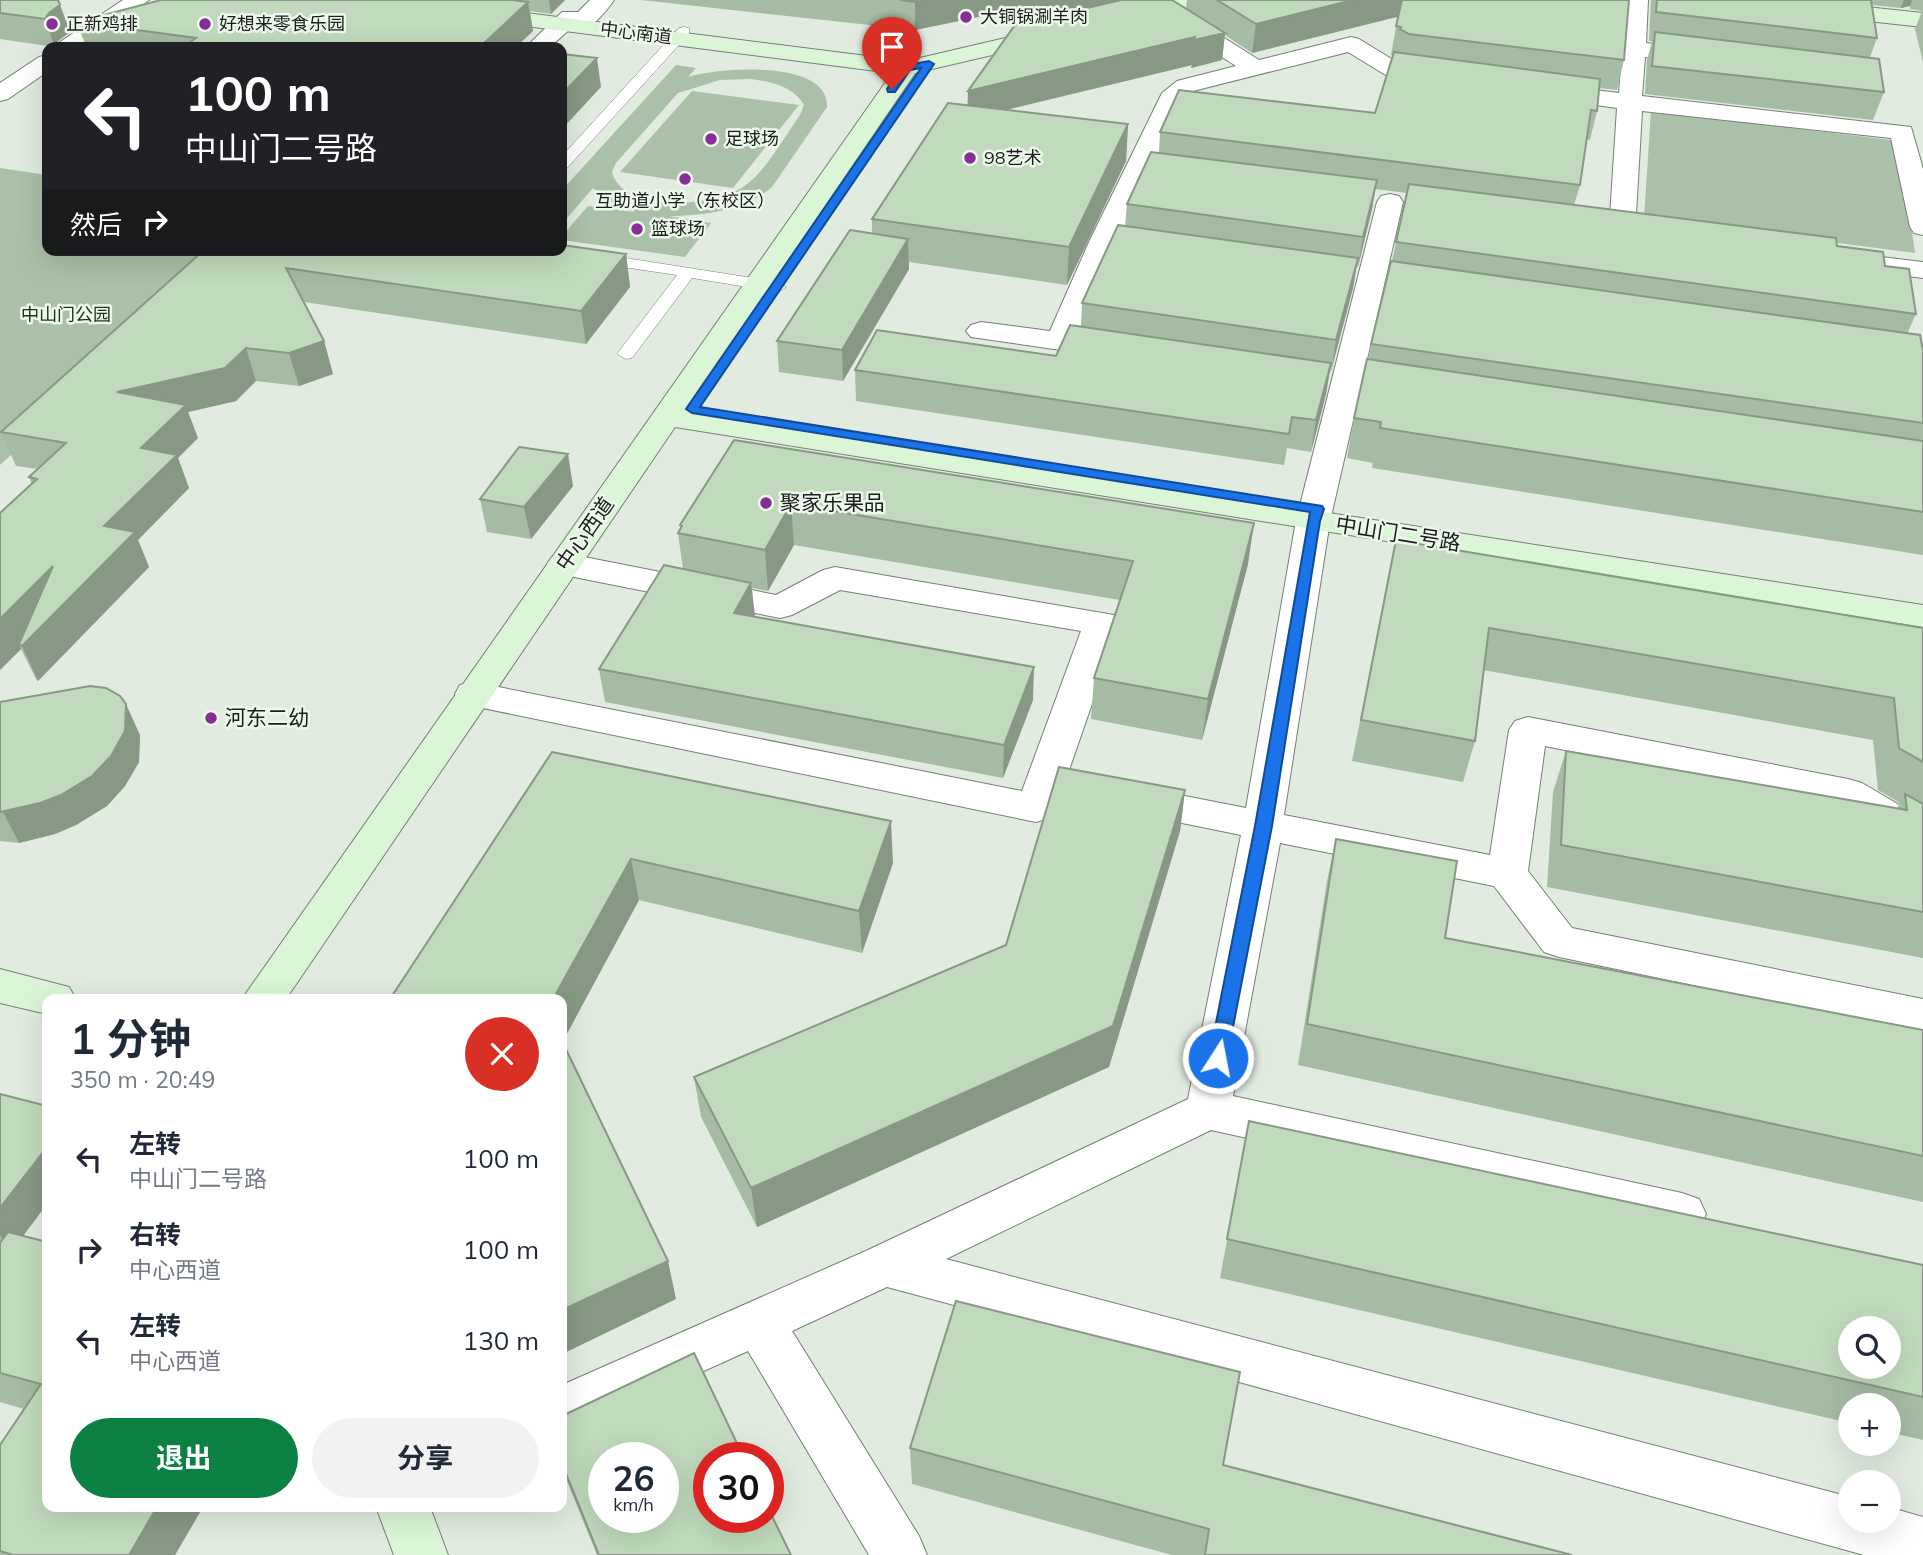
<!DOCTYPE html>
<html lang="zh">
<head>
<meta charset="utf-8">
<style>
	:root { --surface:#fff; --page:#f2f2f3; --text:#1f2937; --muted:#747a83; --accent:#0b8043 }
	body { margin:0; font-family:Mulish,"Noto Sans SC",sans-serif; background:var(--page); color:var(--text); height:100vh; display:flex; flex-direction:column; font-size:26px; white-space:nowrap }
	* { box-sizing:border-box; margin:0 }
	p { font-size:23px; color:var(--muted) }
	.icon { flex:none; width:38px; height:38px; fill:none; stroke:currentColor; stroke-width:2; stroke-linecap:round; stroke-linejoin:round }
	.map { position:relative; flex:1; overflow:hidden }
	.sheet { position:absolute; left:42px; top:994px; width:525px; height:518px; display:flex; flex-direction:column; background:var(--surface); border-radius:14px; box-shadow:0 7px 28px #0002 }
	.sheet>* { flex:none }
	.top-card { position:absolute; left:42px; top:42px; width:525px; height:214px; border-radius:14px; box-shadow:0 7px 28px #0002; background:#202124; color:#fff; overflow:hidden }
	.buttons { position:absolute; left:1838px; top:1316px; display:grid; gap:14px }
	.buttons a { display:grid; place-items:center; width:63px; height:63px; border-radius:50%; background:var(--surface); box-shadow:0 7px 28px #0002; font-size:35px }
	.speed { position:absolute; left:588px; top:1442px; display:flex; gap:14px; font-size:35px; font-weight:700; text-align:center }
	.speed>* { display:grid; place-content:center; width:91px; height:91px; border-radius:50%; background:var(--surface); box-shadow:0 7px 28px #0002; line-height:1 }
	.speed small { font-size:18px; font-weight:400 }
	.speed .limit { border:10px solid #d22; background:#fff; color:#111 }
	.pin { position:absolute; display:grid; place-items:center; width:60px; height:60px; color:#fff; margin:-72px -30px; border-radius:50% 50% 50% 0; rotate:-45deg; box-shadow:0 0 7px #0007 }
	.pin .icon { rotate:45deg }
	.me { position:absolute; width:77px; margin:-38px; rotate:11deg; stroke-linejoin:round; filter:drop-shadow(0 0 5px #0008) }
	.turn { display:flex; align-items:center; gap:24px; height:147px; padding:0 28px; font-size:32px }
	.turn .icon { width:91px; height:91px; stroke-width:2.5 }
	.turn b { display:block; font-size:49px; line-height:60px }
	.then { display:flex; align-items:center; height:66px; padding:0 28px; background:#0003; gap:14px; font-size:26px }
	.round { display:grid; place-items:center; flex:none; width:74px; height:74px; border-radius:37px; background:var(--page) }
	.overview { display:flex; align-items:center; justify-content:space-between; height:119px; padding:0 28px }
	h1 { font-size:42px; font-weight:700; line-height:52px }
	.button { display:flex; gap:14px; margin-top:auto; padding:14px 28px }
	.button a { flex:1; height:80px; border-radius:42px; background:var(--accent); color:#fff; font-size:28px; font-weight:700; line-height:80px; text-align:center }
	.button a+a { background:var(--page); color:var(--text) }
	ul { padding:0; list-style:none }
	li { display:flex; align-items:center; gap:21px; height:91px; padding:0 28px }
	li div { flex:1 }
	li b { display:block; font-size:26px }
	li em { font-style:normal }
	.map>svg:first-child { display:block }
	.green { fill:#abc0a8; fill-rule:evenodd }
	.lines { fill:none; stroke-linecap:round; stroke-linejoin:round }
	.lane-casing { stroke:#767f75; stroke-width:1 }
	.street-casing { stroke:#767f75; stroke-width:2 }
	.secondary-casing { stroke:#767f75; stroke-width:2 }
	.lane { fill:#fff; fill-rule:evenodd }
	.street { fill:#fff; fill-rule:evenodd }
	.secondary { fill:#dbf6d7; fill-rule:evenodd }
	.wall { fill:#a6bba3 }
	.shaded-wall { fill:#879984 }
	.building { fill:#c1dabd; stroke:#879984; stroke-width:2; fill-rule:evenodd }
	.route { fill:#1a73e8; stroke:#114b97; stroke-width:2 }
	.poi-dot { fill:#882c98; stroke:#eef8ed; stroke-width:2.5 }
	.labels { text-anchor:middle; stroke-width:5; stroke-linejoin:round; paint-order:stroke }
	.far-poi-label { font-size:18px; fill:#1a1d19; stroke:#eef8ed; text-anchor:start }
	.far-street-label { font-size:18px; fill:#1a1d19; stroke:#eef8ed }
	.far-park-label { font-size:18px; fill:#143810; stroke:#eef8ed }
	.poi-label { font-size:21px; fill:#1a1d19; stroke:#eef8ed; text-anchor:start }
	.street-label { font-size:21px; fill:#1a1d19; stroke:#eef8ed }
</style>
</head>
<body>
<div class="map">
<svg width="1923" height="1555" viewBox="0 0 1923 1555">
	<rect width="100%" height="100%" fill="#e1ebe0"/>
	<path class="green" d="M676,65L696,68L688,77C716,68 829,58 827,107L772,187C744,211 705,215 669,216L711,223L685,257L562,240V236L588,206L635,212L607,200L593,188L562,224V190ZM751,79C772,82 793,86 804,105L800,115C785,136 767,169 747,184C720,207 623,215 612,172L616,163L678,93L720,80Z
		M692,91L799,105L733,188L620,172Z
		M1651,111L1899,141L1915,253L1644,218Z
		M0,168L47,175V250H236L0,465Z"/>
	<g class="lines">
		<defs>
			<path id="lane" d="M684,27L689,28V34L567,168L562,169V156L679,28Z
				M562,248L778,282L786,287L778,292L692,278L632,358L626,359L617,354L677,275L541,255L533,250Z"/>
			<path id="street" d="M123,0H149L83,47H57L60,42Z
				M590,0H614C604,14 587,36 569,30L550,47H526L562,12H578Z
				M1626,0H1648L1646,43L1701,50L1709,52L1713,57L1709,62L1701,64L1645,57L1642,96L1911,127L1923,169V235L1914,233L1910,227L1891,138L1642,111L1635,232L1632,238L1622,240L1612,238L1609,232L1617,108L1546,98L1538,96L1534,91L1538,86L1546,84L1619,93Z
				M1180,13L1188,15L1259,60L1351,37L1359,39L1403,66L1449,73L1453,78L1449,83L1441,85L1389,77L1348,52L1193,91L1182,101L1121,237L1172,245L1176,251L1172,257L1162,259L1114,252L1077,335L1125,343L1130,349L1125,355L1115,358L971,337L966,331L971,325L981,322L1050,331L1089,242L1162,93L1177,81L1236,66L1172,25L1169,20L1172,15Z
				M47,55V72L8,99L0,101V83L39,57Z
				M1390,194L1399,196L1403,202L1330,521L1284,815L1490,855L1509,730L1515,721L1528,717L1848,779L1862,783L1923,819V853L1909,848L1837,805L1545,746L1528,871L1572,928L1923,999V1033L1559,957L1544,952L1494,886L1280,843L1233,1096L1682,1193L1699,1199L1706,1214L1699,1229L1682,1235L1211,1130L946,1259L1850,1497V1521H1888V1507L1923,1517V1555H1864L1221,1377L887,1287L792,1331L919,1536L927,1555H869L748,1351L562,1435V1385L868,1250L1188,1099L1241,835L1059,798L1050,818L1036,822L473,706L460,703L455,694L460,685L473,682L1022,791L1081,631L840,590L792,615L780,618L564,575L552,571L547,564L552,557L564,553L776,595L823,570L835,567L1114,615L1120,623L1068,773L1246,808L1296,521L1377,202L1381,196Z
				M1831,251L1923,262V278L1821,265L1817,259L1821,253Z"/>
			<path id="secondary" d="M1166,0H1204L1201,5L1127,23L1119,21L1116,16L1119,11Z
				M1728,0H1800L1923,13V27L1739,7L1731,5Z
				M479,7L907,61L1048,28L1056,30L1059,35L1056,40L915,73L686,410L1245,500L1923,605V627L675,427L286,999H242L892,73L471,19L468,14L471,9Z
				M0,969L69,987L76,999H47V1014L0,1003Z
				M376,1507H430L448,1555H394Z"/>
		</defs>
		<use href="#lane" class="lane-casing"/>
		<use href="#street" class="street-casing"/>
		<use href="#secondary" class="secondary-casing"/>
		<use href="#lane" class="lane"/>
		<use href="#street" class="street"/>
		<use href="#secondary" class="secondary"/>
	</g>
	<path class="wall" d="M0,0H58L70,32L59,40L55,47L0,39Z
		M161,0H565L551,14L530,11L533,31L516,47H86L77,22Z
		M641,0H1172L1186,9L1187,0H1629L1624,60L1617,90L1599,88L1597,111L1590,140L1587,139L1580,185L1574,205L1837,246L1885,266L1916,314L1907,334L1923,351V555L1372,468L1373,463L1347,458L1354,418L1392,261L1407,193L1375,189L1372,209L1358,267H1356L1353,288L1331,371H1330L1326,394L1311,452L1287,448L1284,465L856,401L855,370L1056,356L1081,326L1082,303L1125,226L1127,204L1159,153L1160,132L1375,113L1393,55H1391L1398,16L1252,53L1225,35L1222,60L1191,68L1192,65L1007,110L1128,124L1126,161L1067,285L909,262V269L843,381L779,372L777,341L872,233V219L968,105L1030,21L1031,6L915,30Z
		M1651,0H1923V62L1915,29L1922,11L1910,9V6L1901,8L1872,5L1877,38L1870,57L1884,92L1873,120L1645,94L1647,60L1652,41H1649Z
		M204,250L626,254L630,287L586,344L304,302L324,341L333,374L299,386L256,381L236,401L188,412L198,438L178,458L189,488L138,540L149,567L38,681L36,679L21,649L0,670L32,484L29,477L38,469L16,466L1,432Z
		M734,440L1248,564L1202,740L1091,719L1094,678L1120,600L794,545L768,591L752,588L754,616L1033,700L1003,778L605,702L599,669L683,569L678,533L680,529V525Z
		M573,486L531,539L487,532L480,499Z
		M1396,540L1923,628V958L1547,887L1553,792L1566,751L1897,809L1900,803L1878,790L1873,740L1483,670L1475,741L1463,782L1352,761Z
		M0,702L140,735L139,762L125,786L107,806L76,825L55,834L19,843L0,841Z
		M552,752L893,863L862,953L639,900L562,1042L676,1299L562,1354V999Z
		M1185,790L1180,831L1109,1067L757,1227L701,1117L694,1077L1006,945Z
		M1336,839L1445,938L1923,1030V1202L1298,1065L1327,881Z
		M0,1094L23,1236L47,1242V1507H203L175,1555H0V1445L24,1409L0,1402Z
		M1249,1121L1923,1265V1440L1888,1432V1405H1850V1423L1220,1278Z
		M562,1416L791,1555H597L562,1469Z
		M910,1448L1223,1465L1572,1555H1172L912,1484Z"/>
	<path class="shaded-wall" d="M549,0H565L551,14Z
		M922,0H1154L1030,29L1031,6L915,30V2Z
		M1353,0H1404L1401,16L1252,53L1256,24Z
		M1904,0H1912L1910,6L1901,8Z
		M528,2L533,31L516,47H483L482,45Z
		M60,5L70,32L59,40L55,47L45,19L49,13Z
		M1225,33L1222,60L1191,68L1192,65L967,119L968,91L1195,37Z
		M597,58L601,87L562,129V94Z
		M1128,124L1126,161L1067,285L1069,247Z
		M1377,180L1372,209L1358,267L1363,237Z
		M908,239L909,269L843,381L842,350Z
		M626,254L630,287L586,344L581,311Z
		M1358,258L1353,288L1331,371L1336,340Z
		M324,341L333,374L299,386L289,353Z
		M246,348L256,381L236,401L188,412L198,438L178,458L189,488L138,540L149,567L38,681L22,646L19,644L21,649L0,670V619L53,566L104,526L117,392Z
		M1331,363L1326,394L1311,452L1316,420Z
		M568,454L573,486L531,539L524,507Z
		M791,504L794,545L768,591L765,550Z
		M1254,523L1248,564L1202,740L1208,699Z
		M751,583L755,615L738,645L734,613Z
		M1034,667L1033,700L1003,778L1004,745Z
		M126,704L140,735L139,762L125,786L107,806L76,825L55,834L19,843L3,812Z
		M1185,790L1180,831L1109,1067L757,1227L751,1188Z
		M891,821L893,863L862,953L859,911Z
		M631,859L639,900L562,1043V999H553Z
		M47,1147V1204L12,1251L0,1235V1208Z
		M668,1261L676,1299L562,1354V1310Z
		M157,1507H203L175,1555H129Z"/>
	<path class="building" d="M0,0H58L60,5L49,13L45,19L0,13Z
		M161,0H512L528,2L482,45L506,47H184L196,38L77,22Z
		M900,0H922L915,2Z
		M1121,0H1172L1225,33L1194,40L1195,37L968,91L1015,25Z
		M1217,0H1353L1256,24Z
		M1402,0H1629L1624,60L1409,34L1400,29L1401,27L1396,26Z
		M1657,0H1871L1877,38L1656,12Z
		M1655,32L1879,59L1884,92L1652,66Z
		M1394,52L1600,79L1597,111L1591,110L1580,185L1160,132L1179,90L1375,113Z
		M562,54L597,58L562,94Z
		M948,103L1128,124L1069,247L872,219Z
		M1151,152L1377,180L1363,237L1127,204Z
		M1409,184L1836,238L1837,246L1883,252L1885,266L1909,269L1916,314L1396,242Z
		M1118,225L1358,258L1336,340L1082,303Z
		M850,230L908,239L842,350L777,341Z
		M562,245L626,254L581,311L286,268L324,341L289,353L246,348L225,368L117,392L186,405L141,448L177,455L104,526L135,532L22,646L19,644L53,566L0,619V513L37,479L29,477L66,443L1,432L204,250H562Z
		M1391,261L1920,335L1923,351V423L1371,344Z
		M1070,325L1331,363L1316,420L1292,417L1289,434L855,370L877,330L1056,356Z
		M1367,359L1923,441V512L1380,428L1381,422L1354,418Z
		M734,440L1254,523L1208,699L1094,678L1133,561L791,504L765,550L678,533L682,526L680,525Z
		M519,447L568,454L524,507L480,499Z
		M1396,540L1923,628V762L1899,748L1894,698L1489,628L1475,741L1361,720Z
		M664,565L751,583L734,613L1034,667L1004,745L599,669Z
		M90,686L106,688L120,696L126,704L125,731L111,756L92,776L61,795L40,803L0,812V702Z
		M1566,751L1907,810L1905,794L1923,804V912L1561,845Z
		M552,752L891,821L859,911L631,859L553,999H390Z
		M1059,767L1185,790L1113,1026L751,1188L694,1077L1006,945Z
		M1336,839L1457,861L1445,938L1923,1030V1156L1307,1024Z
		M562,1041L668,1261L562,1310Z
		M0,1094L47,1106V1147L0,1208Z
		M1249,1121L1923,1265V1397L1227,1239ZM1850,1328H1888V1367H1850Z
		M8,1232L47,1242V1507H157L129,1555H13L0,1551V1445L41,1384L0,1373V1243Z
		M956,1301L1240,1372L1223,1465L1572,1555H1205L1209,1529L910,1448Z
		M694,1353L744,1458H709V1517H768V1508L791,1555H599L562,1464V1416ZM604,1458H663V1517H604Z"/>
	<path class="route" d="M929,61L934,64L700,407L1322,506L1324,509L1320,521L1272,826L1227,1058L1224,1064L1218,1066L1211,1064L1209,1058L1255,826L1310,512L692,413L686,409L921,68L910,70L895,92H888L887,89L903,66Z"/>
	<g class="poi-dot">
		<circle cx="966" cy="17" r="7"/>
		<circle cx="52" cy="24" r="7"/>
		<circle cx="205" cy="24" r="7"/>
		<circle cx="711" cy="139" r="7"/>
		<circle cx="970" cy="158" r="7"/>
		<circle cx="685" cy="179" r="7"/>
		<circle cx="637" cy="229" r="7"/>
		<circle cx="766" cy="503" r="7"/>
		<circle cx="211" cy="718" r="7"/>
	</g>
	<g class="labels">
		<g class="far-poi-label">
			<text x="980" y="23">大铜锅涮羊肉</text>
			<text x="66" y="30">正新鸡排</text>
			<text x="219" y="30">好想来零食乐园</text>
			<text x="725" y="145">足球场</text>
			<text x="984" y="164">98艺术</text>
			<text x="685" y="207" text-anchor="middle">互助道小学（东校区）</text>
			<text x="651" y="235">篮球场</text>
		</g>
		<g class="far-street-label">
			<text transform="translate(636 33) rotate(7)" y="6">中心南道</text>
		</g>
		<g class="far-park-label">
			<text x="66" y="321">中山门公园</text>
		</g>
		<g class="poi-label">
			<text x="780" y="510">聚家乐果品</text>
			<text x="225" y="725">河东二幼</text>
		</g>
		<g class="street-label">
			<text transform="translate(585 534) rotate(-55)" y="7">中心西道</text>
			<text transform="translate(1398 534) rotate(9)" y="7">中山门二号路</text>
		</g>
	</g>
</svg>
<div class="buttons">
<a><svg class="icon" aria-label="search" viewBox="0 0 24 24"><circle cx="10" cy="10" r="6"/><path d="M15 15l6 6"/></svg></a>
<a>+</a>
<a>−</a>
</div>
<div class="speed"><div>26<small>km/h</small></div><div class="limit">30</div></div>
<div class="pin" style="left:892px;top:89px;background:#d93025"><svg class="icon" aria-label="arrive" viewBox="0 0 24 24"><path d="M6 21V4h12l-3 4 3 4H6"/></svg></div>
<svg class="me" style="left:1218px;top:1058px" viewBox="-20 -20 40 40"><circle r="17" fill="#1a73e8" stroke="#fff" stroke-width="3"/><path d="M0-11L8 9 0 5-8 9z" fill="#fff"/></svg>
<div class="top-card">
<div class="turn"><svg class="icon" aria-label="left" viewBox="0 0 24 24"><path d="M17 20v-9H6M10 6l-5 5 5 5"/></svg><div><b>100 m</b>中山门二号路</div></div>
<div class="then">然后<svg class="icon" aria-label="right" viewBox="0 0 24 24"><path d="M7 20v-9h11M14 6l5 5-5 5"/></svg></div>
</div>
<section class="sheet">
<div class="overview"><div><h1>1 分钟</h1><p>350 m · 20:49</p></div><a class="round" style="background:#d93025;color:#fff"><svg class="icon" aria-label="close" viewBox="0 0 24 24"><path d="M6 6l12 12M18 6L6 18"/></svg></a></div>
<ul>
<li><svg class="icon" aria-label="left" viewBox="0 0 24 24"><path d="M17 20v-9H6M10 6l-5 5 5 5"/></svg><div><b>左转</b><p>中山门二号路</p></div><em>100 m</em></li>
<li><svg class="icon" aria-label="right" viewBox="0 0 24 24"><path d="M7 20v-9h11M14 6l5 5-5 5"/></svg><div><b>右转</b><p>中心西道</p></div><em>100 m</em></li>
<li><svg class="icon" aria-label="left" viewBox="0 0 24 24"><path d="M17 20v-9H6M10 6l-5 5 5 5"/></svg><div><b>左转</b><p>中心西道</p></div><em>130 m</em></li>
</ul>
<div class="button"><a>退出</a><a>分享</a></div>
</section>
</div>
</body>
</html>
